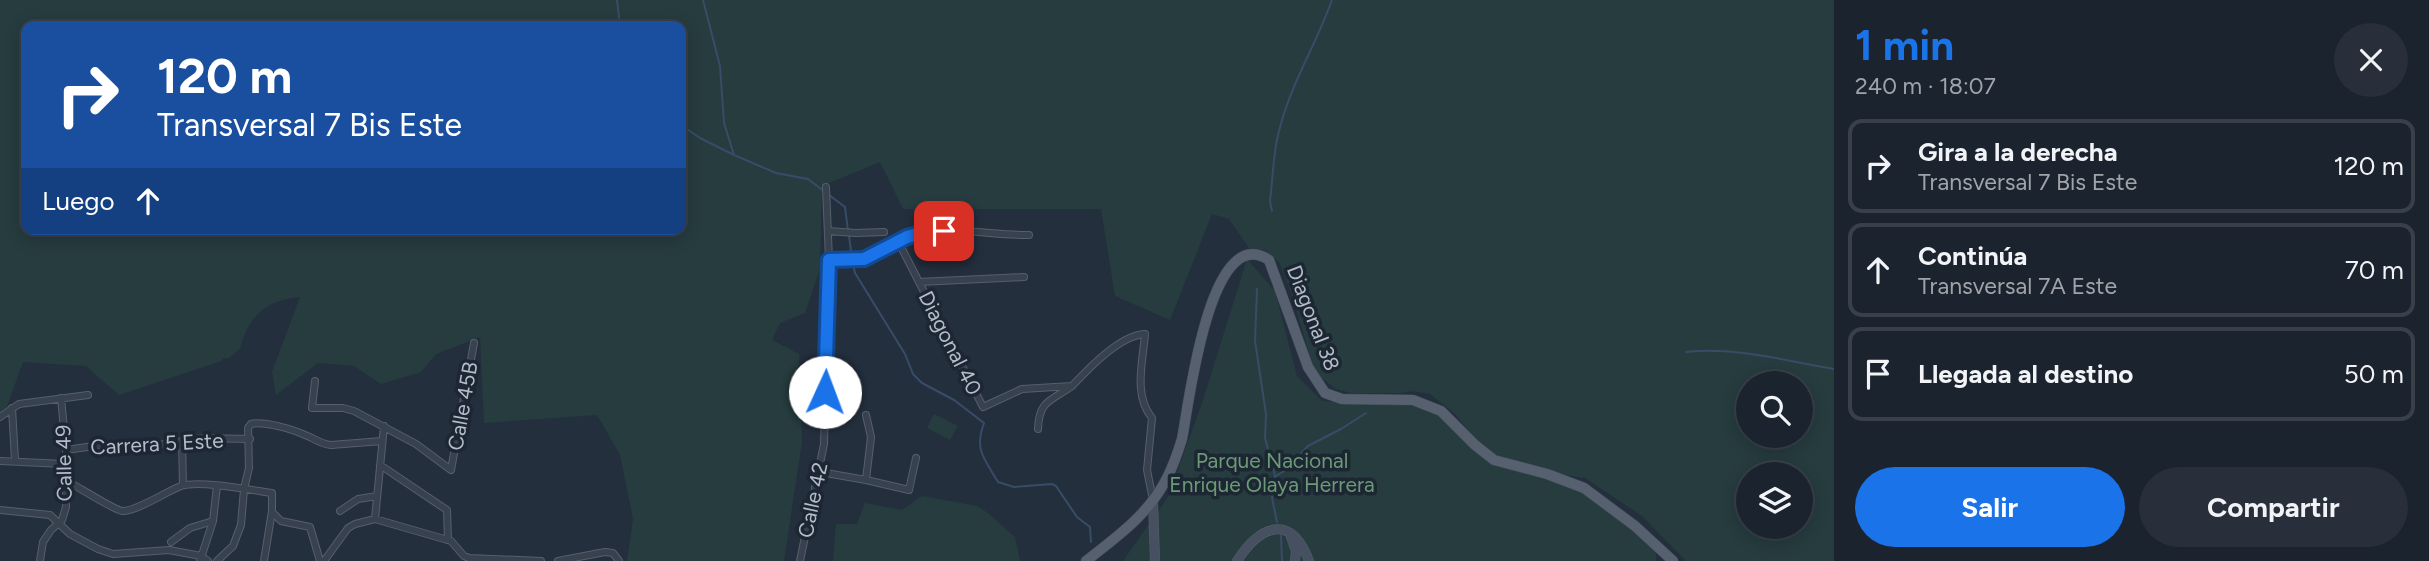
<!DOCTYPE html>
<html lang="es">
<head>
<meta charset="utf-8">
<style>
	:root { --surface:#1b232e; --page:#282f3a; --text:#f1f3f6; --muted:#a0a4aa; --line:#39404a; --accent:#1a73e8 }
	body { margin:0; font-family:Figtree,sans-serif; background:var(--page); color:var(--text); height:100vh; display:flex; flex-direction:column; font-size:26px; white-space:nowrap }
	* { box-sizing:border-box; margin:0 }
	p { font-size:23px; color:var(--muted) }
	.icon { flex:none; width:38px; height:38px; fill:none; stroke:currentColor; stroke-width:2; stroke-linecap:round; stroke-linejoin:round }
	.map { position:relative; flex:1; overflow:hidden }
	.panel { display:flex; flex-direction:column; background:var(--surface); width:595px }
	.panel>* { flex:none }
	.hud { position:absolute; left:21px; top:21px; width:665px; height:214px; border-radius:14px; box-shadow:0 4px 18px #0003,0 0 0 2px var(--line); background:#1a4fa0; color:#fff; overflow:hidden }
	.fabs { position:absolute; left:1736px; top:371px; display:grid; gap:14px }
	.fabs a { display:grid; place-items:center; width:77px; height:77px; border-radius:50%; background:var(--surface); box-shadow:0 4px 18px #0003,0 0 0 2px var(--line); font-size:35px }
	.pin { position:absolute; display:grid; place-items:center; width:60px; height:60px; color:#fff; margin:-30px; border-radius:14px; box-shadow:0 4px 10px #0006 }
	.me { position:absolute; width:77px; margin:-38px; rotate:2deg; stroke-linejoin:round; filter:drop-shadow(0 0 5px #0008) }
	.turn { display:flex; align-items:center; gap:24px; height:147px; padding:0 21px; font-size:32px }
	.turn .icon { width:91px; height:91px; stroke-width:2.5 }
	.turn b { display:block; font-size:49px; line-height:60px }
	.then { display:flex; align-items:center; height:66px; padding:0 21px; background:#0003; gap:14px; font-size:26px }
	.round { display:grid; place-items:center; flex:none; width:74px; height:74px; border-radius:37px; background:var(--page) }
	.summary { display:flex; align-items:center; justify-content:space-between; height:119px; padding:0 21px }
	h1 { font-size:42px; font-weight:700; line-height:52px; color:var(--accent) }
	.cta { display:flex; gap:14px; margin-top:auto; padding:14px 21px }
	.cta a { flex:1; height:80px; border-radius:42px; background:var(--accent); color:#fff; font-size:28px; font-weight:700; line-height:80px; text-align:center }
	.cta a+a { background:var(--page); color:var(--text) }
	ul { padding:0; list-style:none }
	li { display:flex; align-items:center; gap:21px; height:94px; margin:0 14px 10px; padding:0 7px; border:4px solid var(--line); border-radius:14px }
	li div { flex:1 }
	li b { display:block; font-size:26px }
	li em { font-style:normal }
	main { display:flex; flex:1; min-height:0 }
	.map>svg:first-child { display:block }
	.green { fill:#263c3f; fill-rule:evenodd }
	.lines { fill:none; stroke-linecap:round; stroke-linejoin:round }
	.stream { stroke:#394c67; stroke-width:2 }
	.street-casing { stroke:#565f6c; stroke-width:8 }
	.secondary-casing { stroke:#565f6c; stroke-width:10 }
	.primary-casing { stroke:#414a57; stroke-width:11 }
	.street { stroke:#38414e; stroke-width:6 }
	.secondary { stroke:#465061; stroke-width:9 }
	.primary { stroke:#56606e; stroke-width:10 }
	.route-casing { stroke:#114b97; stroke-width:18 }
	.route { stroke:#1a73e8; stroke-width:12 }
	.labels { text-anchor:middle; stroke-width:7; stroke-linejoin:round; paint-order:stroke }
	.street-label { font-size:21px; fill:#b4bcc9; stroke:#1d2633 }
	.park-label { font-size:21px; fill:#6b9a76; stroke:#1d2633 }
</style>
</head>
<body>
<main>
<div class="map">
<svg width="1834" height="561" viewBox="0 0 1834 561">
	<rect width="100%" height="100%" fill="#242f3e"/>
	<path class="green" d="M0,0H1834V561H1686L1642,516L1585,478L1538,471L1498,458L1477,445L1471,434L1455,414L1430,394L1411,391L1401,393H1351L1336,389L1315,373L1292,295L1279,262L1265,250L1249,248L1229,219L1212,214L1170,320L1115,296L1101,209H903L880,162L822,186L820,269L805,313L780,323L772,340L799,354L802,442L784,561H627L633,519L620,455L597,415L484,423L480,337L436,354L421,372L381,384L354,366L318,363L276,395L272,372L300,297C266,300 248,316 240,349L229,358H222V361L119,395L86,366L23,362L5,412L0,415ZM26,26H681V229H26ZM1748,383H1801V436H1748ZM1748,474H1801V527H1748Z
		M1247,259L1275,291L1297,376L1322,401L1422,406L1442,416L1473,448L1579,487L1615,510L1656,551V561H1123L1168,497L1203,400Z
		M934,414L958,426L950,440L927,428Z
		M922,496L977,506L988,513L1015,537L1020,561H833L836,524H857L865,503L902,510Z"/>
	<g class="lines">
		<path class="stream" d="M617,0L620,26
			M703,0L720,66L724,123L734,155L776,173L808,179L825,192
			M681,125L700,138L734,155
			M829,195L845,207L848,231
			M1272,211L1270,201C1273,178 1273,153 1279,131C1290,85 1316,45 1332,0
			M849,236L852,258
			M853,264L855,273L905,354L913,374L922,383L954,400L984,423C974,450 984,458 998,482L1014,487L1052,484L1056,486L1077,517L1090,527L1091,542
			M1257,289L1255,341L1266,414L1265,438L1275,476L1272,498L1277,522
			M1686,352C1735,346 1785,361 1834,369
			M1276,476L1284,471L1308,446L1341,429L1366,413
			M1281,536L1282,561"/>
		<defs>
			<path id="street" d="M828,231L856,233L884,232
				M898,241L983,407L1022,389L1072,386C1088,369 1120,335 1145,334C1143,361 1133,395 1152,418L1147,470L1153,500
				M829,260C841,260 855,262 867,258C885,252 900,236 920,233C956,227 993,235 1029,235
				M919,282L1024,277
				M315,381L312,408H343L354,411L416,444L451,470L474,343
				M12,408L15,460
				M0,417L19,404L88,395
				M1038,429C1039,400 1051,401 1072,386
				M182,441L183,485
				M66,450L101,445L133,449L202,438L250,439
				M0,461L64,464
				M380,465L447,510L448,540
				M820,472L866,480L909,490L916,458
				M65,480C77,486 114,510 122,511C136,512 167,491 181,486C200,480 251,490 272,493V511L264,561
				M866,480L871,437L866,415
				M0,510L50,515L70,534L98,549L113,554L169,550L201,556L208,561
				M340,511L358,499L377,496
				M272,512L281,521L310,527L320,561
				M375,519L384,426
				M171,542L190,528L213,521
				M40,561L43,542L51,530L62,520L66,507V450L61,398
				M200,561L213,521L217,486
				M217,561L233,546L241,525L244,489L249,468L248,428L251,424C264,421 292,429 305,435C314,438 320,444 331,445L382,441
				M324,561L348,528L355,524L375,519L451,541L464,556L469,558L541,561
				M558,561L605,552L613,553L619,561
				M800,561L824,444L829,260L826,187"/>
			<path id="secondary" d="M1153,501L1155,561
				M1291,537L1296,551L1295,561
				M1237,561C1260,525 1291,513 1309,561"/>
			<path id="primary" d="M1086,561C1118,536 1148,515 1167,478C1173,466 1178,452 1182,439C1188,410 1209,219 1269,260L1308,367L1325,393L1342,399L1413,400L1441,411L1475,445L1494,460L1547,474L1584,488L1635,526L1673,561"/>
		</defs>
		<use href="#street" class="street-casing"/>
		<use href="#secondary" class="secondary-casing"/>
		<use href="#primary" class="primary-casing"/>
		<use href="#street" class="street"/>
		<use href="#secondary" class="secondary"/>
		<use href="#primary" class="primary"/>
	</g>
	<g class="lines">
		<defs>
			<path id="route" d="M825,392L829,260L864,259L907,237L921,233L944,231"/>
		</defs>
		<use href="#route" class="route-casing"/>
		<use href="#route" class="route"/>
	</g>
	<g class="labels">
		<g class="street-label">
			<text transform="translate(1313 318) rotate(69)" y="7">Diagonal 38</text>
			<text transform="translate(950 343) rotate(63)" y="7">Diagonal 40</text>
			<text transform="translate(463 406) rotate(-80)" y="7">Calle 45B</text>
			<text transform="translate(157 444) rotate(-3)" y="7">Carrera 5 Este</text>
			<text transform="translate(64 463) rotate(-91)" y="7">Calle 49</text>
			<text transform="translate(813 500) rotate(-78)" y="7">Calle 42</text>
		</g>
		<g class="park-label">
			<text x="1272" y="468">Parque Nacional<tspan x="1272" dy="24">Enrique Olaya Herrera</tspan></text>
		</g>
	</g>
</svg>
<div class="fabs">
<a><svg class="icon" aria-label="search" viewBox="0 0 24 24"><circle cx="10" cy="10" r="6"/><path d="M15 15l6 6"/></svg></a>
<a><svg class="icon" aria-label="layers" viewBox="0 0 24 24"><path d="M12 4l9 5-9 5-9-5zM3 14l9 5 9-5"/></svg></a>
</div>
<div class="pin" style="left:944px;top:231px;background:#d93025"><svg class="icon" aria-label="arrive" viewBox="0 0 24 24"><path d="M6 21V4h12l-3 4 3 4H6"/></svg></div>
<svg class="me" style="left:825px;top:392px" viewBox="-20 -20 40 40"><circle r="19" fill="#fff"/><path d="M0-13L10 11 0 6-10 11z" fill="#1a73e8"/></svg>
<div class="hud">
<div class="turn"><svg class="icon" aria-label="right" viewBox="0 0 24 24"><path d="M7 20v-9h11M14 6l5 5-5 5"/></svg><div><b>120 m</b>Transversal 7 Bis Este</div></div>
<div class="then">Luego<svg class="icon" aria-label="ahead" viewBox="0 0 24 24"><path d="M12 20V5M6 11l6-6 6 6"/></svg></div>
</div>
</div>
<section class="panel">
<div class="summary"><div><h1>1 min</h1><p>240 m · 18:07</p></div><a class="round"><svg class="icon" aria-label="close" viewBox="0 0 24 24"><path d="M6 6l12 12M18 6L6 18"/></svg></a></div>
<ul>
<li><svg class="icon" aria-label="right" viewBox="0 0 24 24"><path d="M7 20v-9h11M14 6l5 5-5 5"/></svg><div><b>Gira a la derecha</b><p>Transversal 7 Bis Este</p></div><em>120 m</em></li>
<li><svg class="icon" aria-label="ahead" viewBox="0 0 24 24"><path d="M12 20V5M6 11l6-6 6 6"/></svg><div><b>Continúa</b><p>Transversal 7A Este</p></div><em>70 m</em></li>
<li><svg class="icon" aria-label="arrive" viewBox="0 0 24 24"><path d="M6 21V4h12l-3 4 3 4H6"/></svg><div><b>Llegada al destino</b></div><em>50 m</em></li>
</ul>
<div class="cta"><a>Salir</a><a>Compartir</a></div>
</section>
</main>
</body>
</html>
